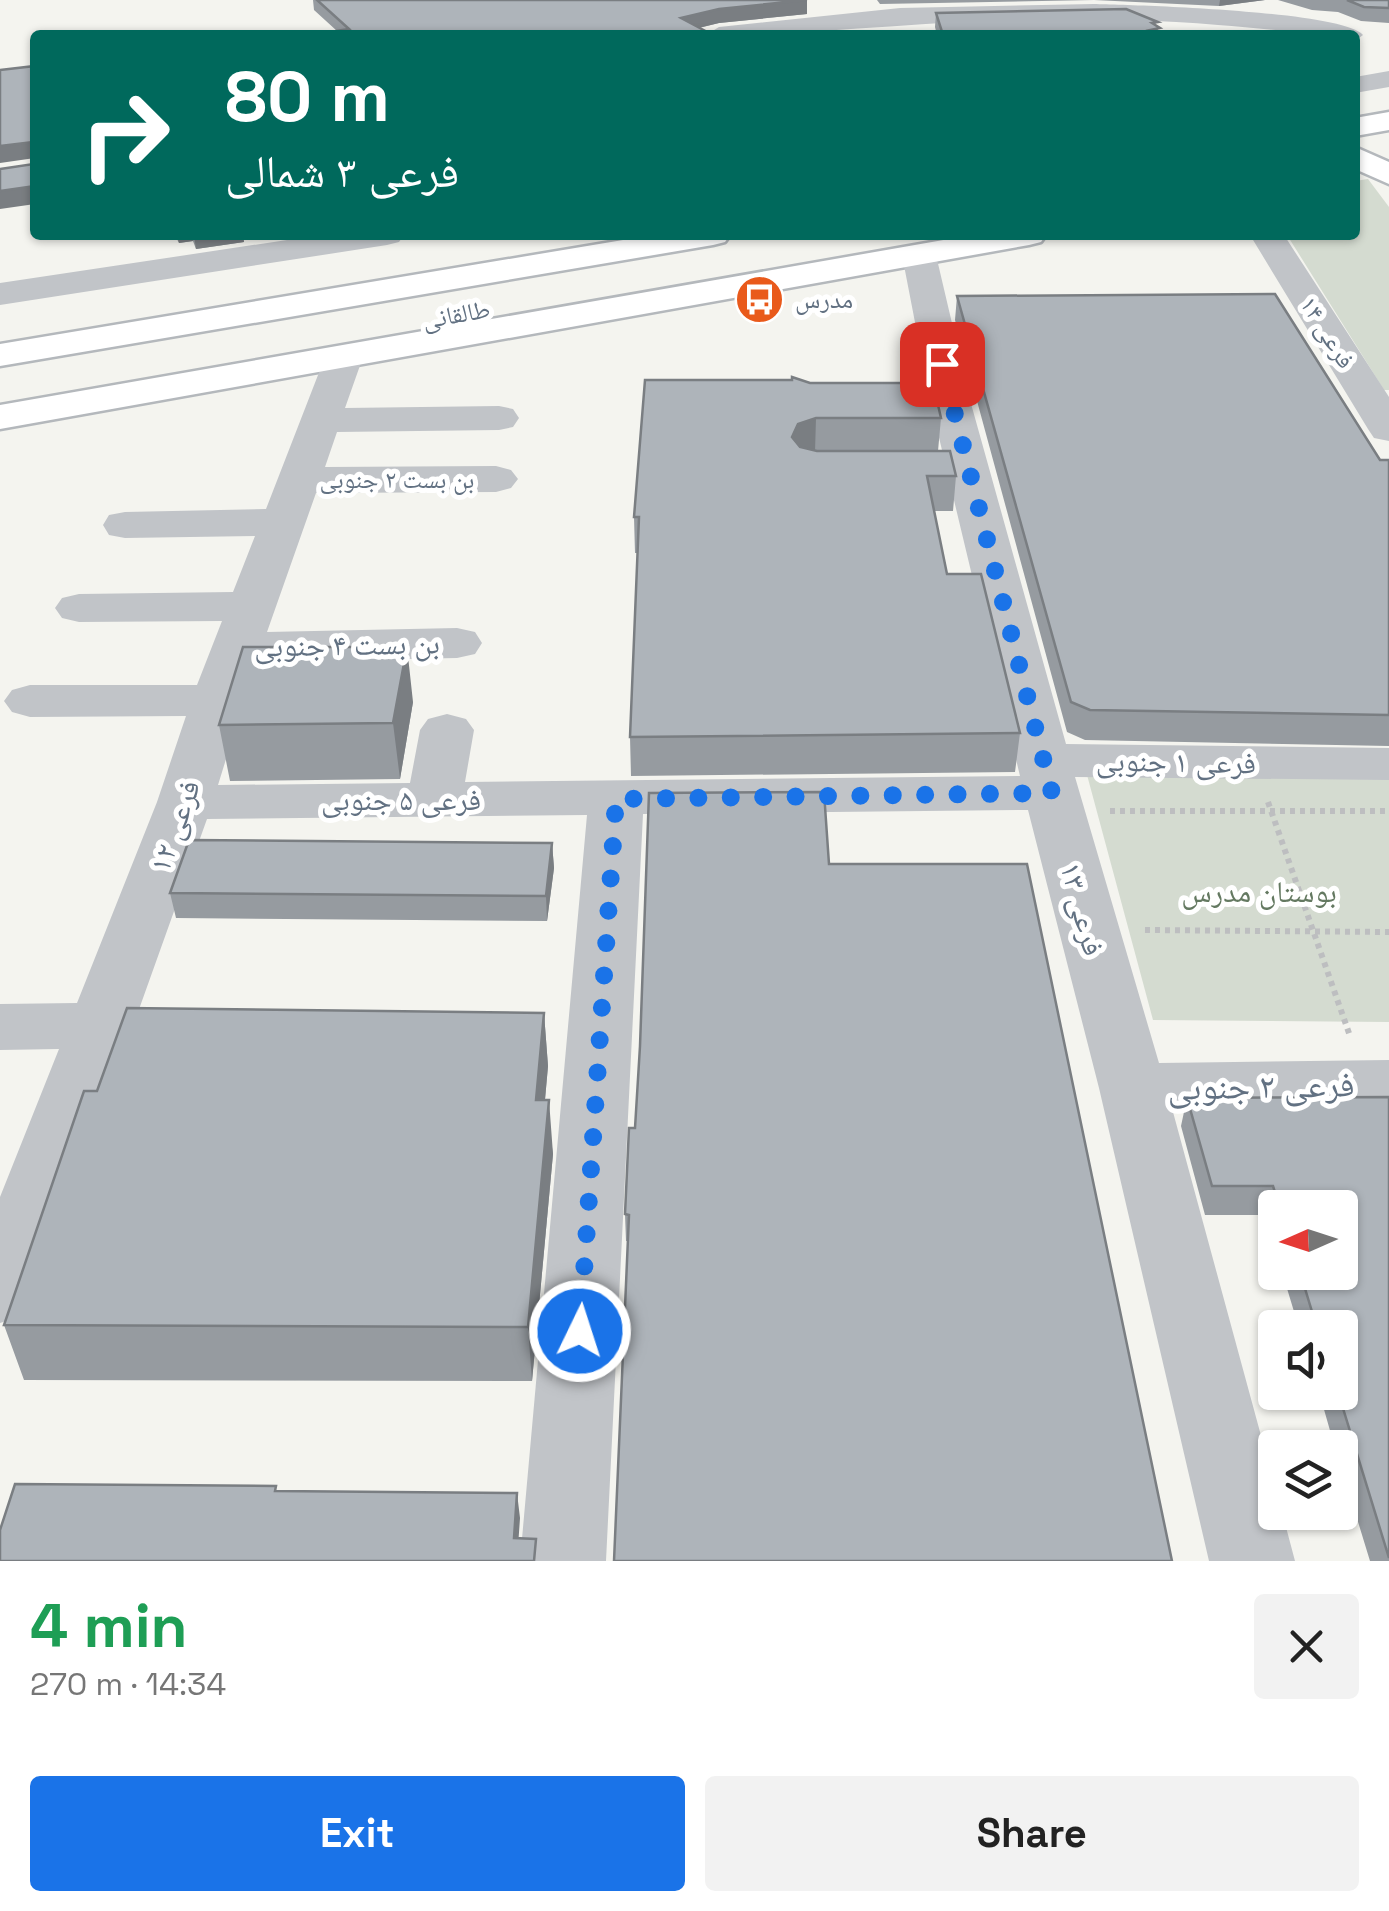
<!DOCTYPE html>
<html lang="en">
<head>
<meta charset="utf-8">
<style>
	:root { --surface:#fff; --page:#f2f2f2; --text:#222; --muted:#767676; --accent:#1a73e8 }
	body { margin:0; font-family:"Space Grotesk","Noto Naskh Arabic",sans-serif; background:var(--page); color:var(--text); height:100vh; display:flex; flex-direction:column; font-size:38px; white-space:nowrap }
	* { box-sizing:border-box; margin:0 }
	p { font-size:32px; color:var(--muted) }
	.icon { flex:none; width:55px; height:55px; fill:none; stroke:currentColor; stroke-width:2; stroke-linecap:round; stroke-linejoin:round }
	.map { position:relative; height:1561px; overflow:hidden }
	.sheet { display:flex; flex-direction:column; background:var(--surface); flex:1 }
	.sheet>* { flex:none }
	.guide { position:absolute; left:30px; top:30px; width:1330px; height:210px; border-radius:10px; box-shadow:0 2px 8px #0004; background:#00695c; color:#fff; overflow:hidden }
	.needle { width:65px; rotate:267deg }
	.buttons { position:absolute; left:1258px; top:1190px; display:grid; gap:20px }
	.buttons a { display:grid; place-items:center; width:100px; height:100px; border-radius:10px; background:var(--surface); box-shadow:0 2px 8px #0004; font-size:50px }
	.pin { position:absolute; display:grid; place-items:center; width:85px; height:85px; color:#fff; margin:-42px; border-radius:20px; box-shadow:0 5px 15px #0006 }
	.me { position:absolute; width:110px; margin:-55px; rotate:4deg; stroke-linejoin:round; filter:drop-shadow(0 0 8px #0008) }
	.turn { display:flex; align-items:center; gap:35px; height:210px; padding:0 30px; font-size:45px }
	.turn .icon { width:130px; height:130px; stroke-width:2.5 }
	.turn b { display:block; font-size:70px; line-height:85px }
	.round { display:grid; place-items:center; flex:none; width:105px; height:105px; border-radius:10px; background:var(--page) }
	.head { display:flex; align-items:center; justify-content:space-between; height:170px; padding:0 30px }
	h1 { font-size:60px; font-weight:700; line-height:75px; color:#1e9e55 }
	.button { display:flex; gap:20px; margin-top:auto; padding:20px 30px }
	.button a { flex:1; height:115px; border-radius:10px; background:var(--accent); color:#fff; font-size:40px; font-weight:700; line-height:115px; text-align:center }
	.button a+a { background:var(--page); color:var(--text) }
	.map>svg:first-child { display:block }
	.green { fill:#d4dbd0 }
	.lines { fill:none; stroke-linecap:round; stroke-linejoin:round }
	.major-casing { stroke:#b4b8bc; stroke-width:5 }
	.path { stroke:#bdbec0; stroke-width:6; stroke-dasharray:5 5; stroke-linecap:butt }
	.minor { fill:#c1c4c8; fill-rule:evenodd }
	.major { fill:#fff; fill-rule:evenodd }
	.wall { fill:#969ba0 }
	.shaded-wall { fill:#7a7e82 }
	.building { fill:#aeb4ba; stroke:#7a7e82; stroke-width:2.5 }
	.route { stroke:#1a73e8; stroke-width:18; stroke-dasharray:0 32.4 }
	.labels { text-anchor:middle; stroke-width:10; stroke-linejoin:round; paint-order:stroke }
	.far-poi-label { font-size:25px; fill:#627182; stroke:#fff; text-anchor:start }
	.far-street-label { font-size:25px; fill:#627182; stroke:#fff }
	.street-label { font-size:30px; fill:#627182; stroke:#fff }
	.park-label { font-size:30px; fill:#647961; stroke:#fff }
	.near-street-label { font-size:35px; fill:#627182; stroke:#fff }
</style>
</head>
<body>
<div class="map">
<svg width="1389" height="1561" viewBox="0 0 1389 1561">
	<rect width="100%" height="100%" fill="#f4f4ef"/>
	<path class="green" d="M1368,179L1389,207V390H1384L1287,235H1355V181Z
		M1083,760L1389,764V1022L1153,1020Z"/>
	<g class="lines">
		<defs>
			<path id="major" d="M1389,112V130L1355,136V118Z
				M1355,147L1389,162V184L1355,169Z
				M653,235H730L725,242L713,245L0,366V344Z
				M972,235H1046L1041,242L1029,245L0,429V405Z"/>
		</defs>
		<use href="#major" class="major-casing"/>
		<path class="path" d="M1268,802L1350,1036
			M1110,811H1389
			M1145,930L1389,932"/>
		<path class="minor" d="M1094,4C1136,5 1342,11 1363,35L1355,41V35C1309,35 1264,28 1218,25C1162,20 1106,19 1050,19C935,20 821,35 706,35L719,27L900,8Z
			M1389,71V87L1355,93V77Z
			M320,235H404L399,242L387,245L0,305V283Z
			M1250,235H1284L1389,397V441L1374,438L1368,429Z
			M919,245L931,248L936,255L970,400L1066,744L1389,748V780L1075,777L1159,1063L1389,1060V1110L1173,1112L1275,1487V1512H1282L1295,1561H1209L1099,1088L1028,810L643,814L606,1561H520L587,815L207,819L38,1292L27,1314L0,1323V1197L59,1049L0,1050V1004L77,1003L157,802L186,716L30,717L12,712L4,701L12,690L30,685H197L222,621L79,622L62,618L55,608L62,598L79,594L233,592L255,536L125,538L109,535L103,525L109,515L125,512L266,509L325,357L330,349L344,346L358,349L363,357L345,408L499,406L513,409L519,418L513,427L499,430L337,432L325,467L496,466L511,470L518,479L511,488L496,492L316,493L267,632L457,628L475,632L482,643L475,654L457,658L256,662L218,785L410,783L420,730L428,719L447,714L466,719L474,730L465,782L1020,776L930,400L902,255L907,248Z"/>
		<use href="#major" class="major"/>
	</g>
	<path class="wall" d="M313,0H807V14L719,23L699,28L713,35H336L337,31L314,10Z
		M877,0H1265L1219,6L1094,0L880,4Z
		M1278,0H1389V23L1361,21L1338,12L1312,10Z
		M936,13L1157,26L1159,33L1164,35H937L935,27Z
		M175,235H253L243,236L244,242L196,249L193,241L179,243Z
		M957,296L1380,460H1389V746L1085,740L1067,732L955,320Z
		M810,383L941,418L938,451L956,476L953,511H934L947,574L1020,733L1015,772L631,776L630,737L638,553H635L634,517Z
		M413,702L400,779L230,781L219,725Z
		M824,792L628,1241H626L625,1214L635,1128Z
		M552,843L554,868L547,921L176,918L170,893Z
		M544,1013L548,1066L545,1100L553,1154L532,1381L24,1380L4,1325L97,1091Z
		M1389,1097V1561H1370L1340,1463V1448H1335L1319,1392H1340V1328H1299L1282,1272H1340V1208H1275V1248L1265,1215H1205L1181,1126L1187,1098Z"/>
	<path class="shaded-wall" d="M807,0V14L719,23L681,32V18L719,9Z
		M1220,0H1265L1219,6Z
		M34,142L35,158L0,163V146Z
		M35,186V204L0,209V191Z
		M177,235H191L193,241L179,243Z
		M194,235H253L243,236L244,242L196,249Z
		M816,418L815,452L797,458L792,437L798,424Z
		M407,647L413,702L400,779L393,723Z
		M552,843L554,868L547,921L546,896Z
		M544,1013L548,1066L540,1154L536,1100Z
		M549,1100L553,1154L532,1381L528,1327Z
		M517,1493L520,1518L517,1561L514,1538Z"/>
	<path class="building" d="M317,0H807L719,9L681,18L713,35H341L336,31L349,29Z
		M1347,0H1389V8L1364,7Z
		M1126,9L1158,22L1152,23L1160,28L1150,30L1164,35H943L936,13Z
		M35,66V186L0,191V169L34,164V142L0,146V70Z
		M1275,294L1380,460H1389V715L1090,710L1071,702L957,296Z
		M792,377L810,383H933L941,418H816L798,424L792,437L800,447L817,451H950L956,476H927L947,574H981L1020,733L630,737L639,517H634L645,380H792Z
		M243,647H407L393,723L219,725Z
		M824,792L829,864H1027L1172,1561H614L629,1215L625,1214L629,1128H635L640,1046L649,793Z
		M189,840L552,843L546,896L170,893Z
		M127,1008L544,1013L536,1100H549L528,1327L4,1325L84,1091H97Z
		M1389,1097V1558L1338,1392H1340V1328H1317L1300,1272H1340V1208H1280L1273,1186H1212L1187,1098Z
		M15,1484L276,1486L275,1491L517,1493L514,1538L536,1539L534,1561H0V1530Z"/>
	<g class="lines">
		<path class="route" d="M580,1331L616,799L1052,793L942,364"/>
	</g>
	<defs>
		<symbol id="bus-disc" viewBox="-11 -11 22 22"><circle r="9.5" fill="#e95a1b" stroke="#fff"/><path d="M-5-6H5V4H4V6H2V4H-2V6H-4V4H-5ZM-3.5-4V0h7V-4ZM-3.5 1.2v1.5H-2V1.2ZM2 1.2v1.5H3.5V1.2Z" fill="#fff"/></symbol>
	</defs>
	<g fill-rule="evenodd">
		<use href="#bus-disc" x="732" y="272" width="55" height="55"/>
	</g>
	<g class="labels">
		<g class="far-poi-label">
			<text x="795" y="308">مدرس</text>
		</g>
		<g class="far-street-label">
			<text transform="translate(456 314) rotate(-10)" y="9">طالقانی</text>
			<text transform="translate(1328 332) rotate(58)" y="9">فرعی ۱۴</text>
			<text x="397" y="488">بن بست ۲ جنوبی</text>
		</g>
		<g class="street-label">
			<text transform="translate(347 645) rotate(-1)" y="10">بن بست ۴ جنوبی</text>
			<text transform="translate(1176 762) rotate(1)" y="10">فرعی ۱ جنوبی</text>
			<text x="401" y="810">فرعی ۵ جنوبی</text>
			<text transform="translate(175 826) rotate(-70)" y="10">فرعی ۱۲</text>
			<text transform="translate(1082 909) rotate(75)" y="10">فرعی ۱۳</text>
		</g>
		<g class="park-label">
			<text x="1259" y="902">بوستان مدرس</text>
		</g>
		<g class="near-street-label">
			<text transform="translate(1261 1086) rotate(-1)" y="12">فرعی ۲ جنوبی</text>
		</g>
	</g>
</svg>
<div class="buttons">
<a><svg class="needle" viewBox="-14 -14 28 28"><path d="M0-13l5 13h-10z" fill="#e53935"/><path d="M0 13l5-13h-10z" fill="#767676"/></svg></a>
<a><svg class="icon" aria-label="sound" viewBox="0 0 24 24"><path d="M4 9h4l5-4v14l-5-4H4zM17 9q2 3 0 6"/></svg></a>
<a><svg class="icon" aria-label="layers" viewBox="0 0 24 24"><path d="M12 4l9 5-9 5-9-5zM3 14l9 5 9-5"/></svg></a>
</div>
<div class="pin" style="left:942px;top:364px;background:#d93025"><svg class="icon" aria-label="arrive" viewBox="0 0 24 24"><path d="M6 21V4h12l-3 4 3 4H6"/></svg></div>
<svg class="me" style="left:580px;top:1331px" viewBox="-20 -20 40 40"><circle r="17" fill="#1a73e8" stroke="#fff" stroke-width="3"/><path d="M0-11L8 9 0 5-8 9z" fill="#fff"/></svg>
<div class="guide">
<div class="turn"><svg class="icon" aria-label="right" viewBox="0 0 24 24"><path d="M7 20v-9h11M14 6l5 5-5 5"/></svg><div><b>80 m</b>فرعی ۳ شمالی</div></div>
</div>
</div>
<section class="sheet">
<div class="head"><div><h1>4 min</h1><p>270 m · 14:34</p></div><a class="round"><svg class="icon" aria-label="close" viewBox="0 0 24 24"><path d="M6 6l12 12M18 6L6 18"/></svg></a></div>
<div class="button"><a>Exit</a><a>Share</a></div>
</section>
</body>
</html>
